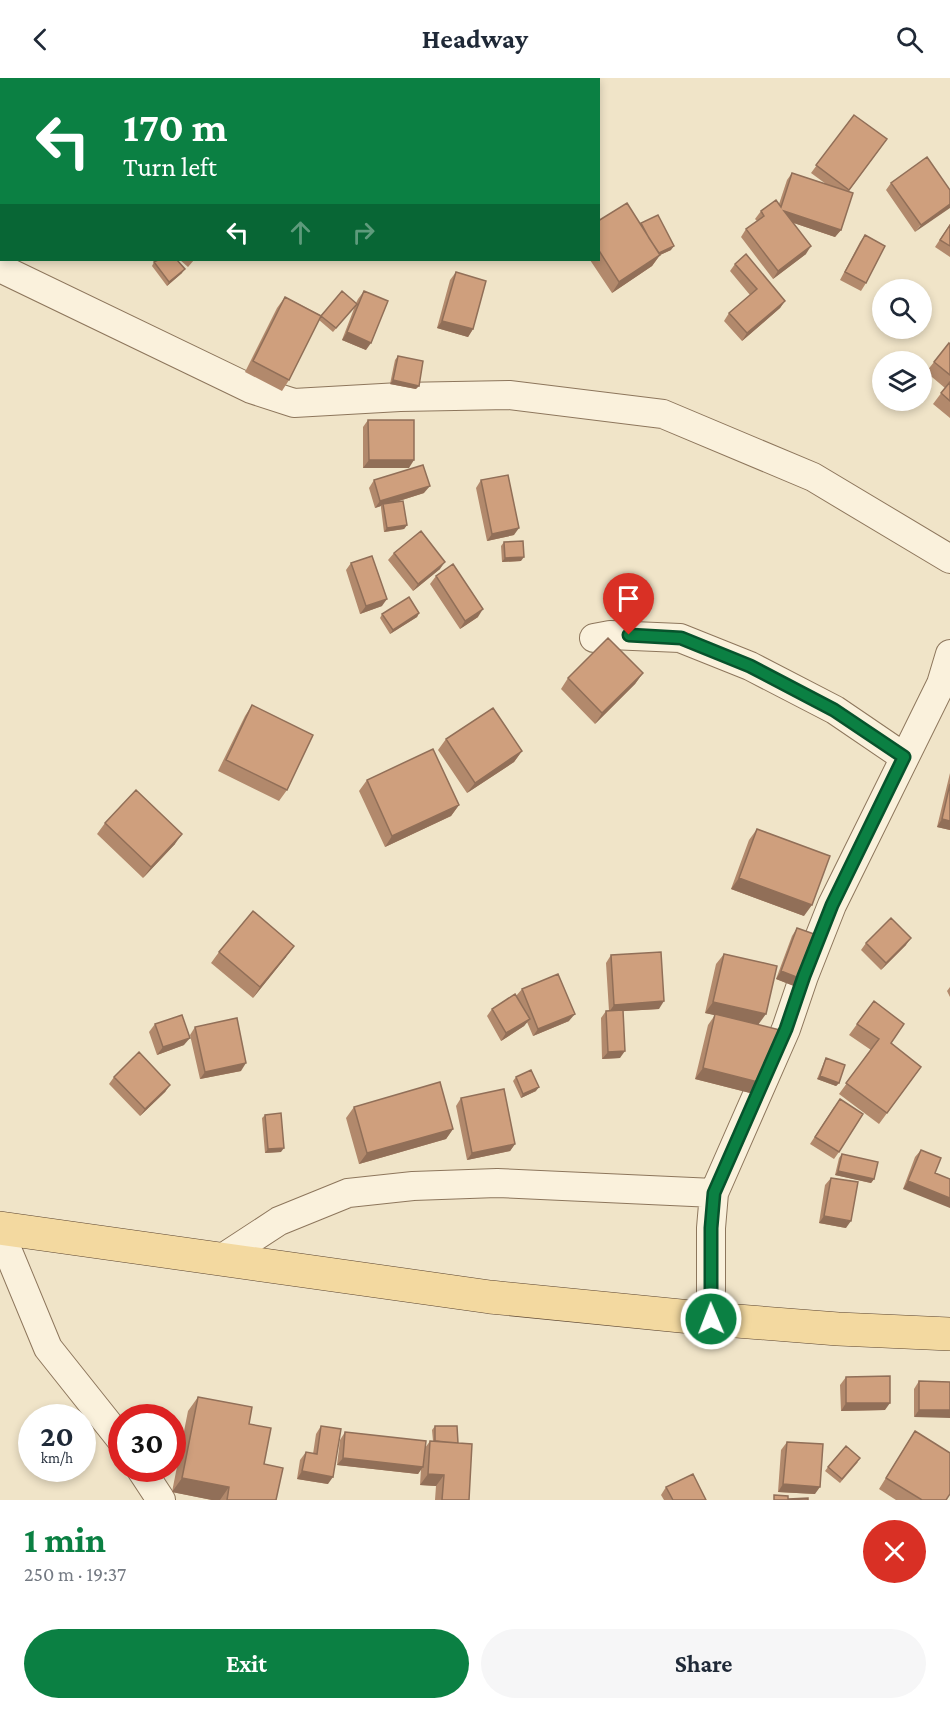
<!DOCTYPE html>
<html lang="en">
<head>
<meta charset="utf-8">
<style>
	:root { --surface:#fff; --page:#f6f6f7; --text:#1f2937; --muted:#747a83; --accent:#0b8043 }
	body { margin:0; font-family:"Crimson Pro",serif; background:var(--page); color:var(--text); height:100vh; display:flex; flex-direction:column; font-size:22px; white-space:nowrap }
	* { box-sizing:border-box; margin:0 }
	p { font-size:20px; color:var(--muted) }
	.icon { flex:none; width:33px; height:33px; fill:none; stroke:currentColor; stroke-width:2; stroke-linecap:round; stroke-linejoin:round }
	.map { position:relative; height:1422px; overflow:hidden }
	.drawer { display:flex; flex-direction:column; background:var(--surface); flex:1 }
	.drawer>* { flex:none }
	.hud { position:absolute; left:0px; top:0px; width:600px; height:183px; box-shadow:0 3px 9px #0003; background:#0b8043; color:#fff; overflow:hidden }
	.tools { position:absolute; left:872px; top:201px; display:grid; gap:12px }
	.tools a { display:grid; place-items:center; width:60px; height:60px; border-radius:50%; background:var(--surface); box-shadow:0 3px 9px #0003; font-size:30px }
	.speed { position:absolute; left:18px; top:1326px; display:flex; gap:12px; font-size:30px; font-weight:700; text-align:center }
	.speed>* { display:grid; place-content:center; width:78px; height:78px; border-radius:50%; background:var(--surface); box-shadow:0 3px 9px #0003; line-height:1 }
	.speed small { font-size:15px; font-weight:400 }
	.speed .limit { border:9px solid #d22; background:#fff; color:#111 }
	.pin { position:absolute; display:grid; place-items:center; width:51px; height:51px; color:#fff; margin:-62px -26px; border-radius:50% 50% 50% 0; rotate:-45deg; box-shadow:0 0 6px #0007 }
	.pin .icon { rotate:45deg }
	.me { position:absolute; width:66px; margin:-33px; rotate:359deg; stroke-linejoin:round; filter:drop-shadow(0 0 4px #0008) }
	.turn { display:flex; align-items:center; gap:21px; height:126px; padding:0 24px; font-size:27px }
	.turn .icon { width:78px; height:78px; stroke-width:2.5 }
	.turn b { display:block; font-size:42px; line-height:51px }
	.lanes { display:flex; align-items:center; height:57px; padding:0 24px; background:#0003; justify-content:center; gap:30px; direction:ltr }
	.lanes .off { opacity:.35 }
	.round { display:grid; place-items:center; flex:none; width:63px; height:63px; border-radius:32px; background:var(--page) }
	.overview { display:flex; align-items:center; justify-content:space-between; height:102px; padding:0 24px }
	h1 { font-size:36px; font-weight:700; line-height:45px; color:var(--accent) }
	.button { display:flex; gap:12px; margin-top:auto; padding:12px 24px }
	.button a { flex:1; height:69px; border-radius:36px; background:var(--accent); color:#fff; font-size:24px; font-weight:700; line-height:69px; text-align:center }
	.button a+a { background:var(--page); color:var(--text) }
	header { display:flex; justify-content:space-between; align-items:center; height:78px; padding:0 24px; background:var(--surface); font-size:27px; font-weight:700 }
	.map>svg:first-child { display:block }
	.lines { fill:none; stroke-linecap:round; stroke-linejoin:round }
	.minor-casing { stroke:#8d765c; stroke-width:30 }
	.major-casing { stroke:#5b4430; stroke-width:34 }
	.minor { stroke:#faf1dc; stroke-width:28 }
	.major { stroke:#f3d9a0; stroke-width:33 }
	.wall { fill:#b2896c }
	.shaded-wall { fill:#916f58 }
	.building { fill:#cf9f7d; stroke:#916f58; stroke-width:1.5 }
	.route-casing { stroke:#07532c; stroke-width:15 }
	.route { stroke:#0b8043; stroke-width:10 }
</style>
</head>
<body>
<header><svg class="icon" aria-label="back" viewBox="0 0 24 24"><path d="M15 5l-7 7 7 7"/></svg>Headway<svg class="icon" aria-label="search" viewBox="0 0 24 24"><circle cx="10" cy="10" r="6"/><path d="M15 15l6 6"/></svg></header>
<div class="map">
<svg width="950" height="1422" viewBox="0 0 950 1422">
	<rect width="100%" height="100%" fill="#f0e4c8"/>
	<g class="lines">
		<defs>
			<path id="minor" d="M0,190L251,311L294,325L400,319L509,317L663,336L813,399L950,481
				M594,560L610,557L680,560L750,588L835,632L904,679
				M0,1154L48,1270L122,1363
				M221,1181L279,1143L348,1115L413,1108L497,1105L714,1115
				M711,1241V1150L714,1115L786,951L804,898L832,827L941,606L950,576
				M140,1390L161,1422"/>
			<path id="major" d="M0,1150L490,1219L711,1241L838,1251L950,1256"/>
		</defs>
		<use href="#minor" class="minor-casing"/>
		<use href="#major" class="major-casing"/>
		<use href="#minor" class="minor"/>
		<use href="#major" class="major"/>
	</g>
	<path class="wall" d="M854,37L887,61L848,114L841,152L835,159L794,145L806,176L773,201L741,159L746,151L757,143L755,141L761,133L779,126L787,102L792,95L826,106L811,95Z
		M891,105L950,112L915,154L886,112Z
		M598,143L640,146L641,145L671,172L660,177L652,188L612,215L590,182H598Z
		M950,146V179L935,169Z
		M865,157L866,205L861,213L840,202L860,164Z
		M180,182H194L188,189Z
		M154,184L182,195L167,208L152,188Z
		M735,186L785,223L780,230L742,263L724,243L729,235L750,217L730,193Z
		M456,194L473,251L468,259L437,250L450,202Z
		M364,213L366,272L342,262L355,228L333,254L319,242L289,302L282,313L245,294L277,230L285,219L321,237L356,225L358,221Z
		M950,266V340L933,326L945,310L926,294L934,284Z
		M398,278L416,311L390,306L395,282Z
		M368,342L409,390H363V349Z
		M374,402L424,415L396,424L407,447L404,451L384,454L381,430V428L375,430L369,410Z
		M481,402L514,457L487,463L476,410Z
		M504,464L521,483L502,484L501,468Z
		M394,475L440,491L413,513L388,482Z
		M351,485L382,528L360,536L346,492Z
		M436,498L478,539L460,551L430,506Z
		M419,535L417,539L390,556L380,540L382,536Z
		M643,595L635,606L595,646L561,611L568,600Z
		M252,627L287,712L279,723L218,693L245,638Z
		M446,661L522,673L514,684L467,715L438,672Z
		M950,695V752L937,749Z
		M367,702L459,727L451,738L385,769L359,713Z
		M105,745L175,766L143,800L97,756Z
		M757,751L804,838L731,811L749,762Z
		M797,850L799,900L794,908L776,901L792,858Z
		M866,865L906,867L881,892L861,872Z
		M219,874L286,879L253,920L211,885Z
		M724,876L759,947L758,1017L695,1001L708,947L715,937L705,935L716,886Z
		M611,877L659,931L623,933L620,980L602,981L601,940L606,933H609L606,885Z
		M950,909V919L947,913Z
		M522,911L569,943L533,958L527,944L524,948L501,963L487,938L492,931L518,921L516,918Z
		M874,923L891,966L921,989L879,1046L839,1016L871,972L849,957Z
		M155,946L184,967L157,977L149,954Z
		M195,949L241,993L200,1001L190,957Z
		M826,980L839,1005L836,1008L817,1001L824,984Z
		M114,999L170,1007L165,1014L140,1038L109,1006Z
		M516,999L536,1013L521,1020L513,1003Z
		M461,1020L515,1066L510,1073L467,1082L456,1028Z
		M354,1029L453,1051L446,1061L359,1086L346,1040Z
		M834,1029L839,1074L834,1081L810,1066Z
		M265,1037L281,1074L265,1075L262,1040Z
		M921,1072L935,1095L903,1111L915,1079Z
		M842,1076L874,1101L871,1105L835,1097L839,1080Z
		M831,1100L846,1150L819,1145L825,1107Z
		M846,1299L885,1332L841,1333L840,1307Z
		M919,1303L950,1304L914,1339V1311Z
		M198,1319L249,1346L276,1422H212L172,1414L188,1333Z
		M321,1348L328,1406L297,1401L300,1382L306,1374L313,1376L316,1356Z
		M435,1348L458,1365L469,1422H435L436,1408L420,1407L421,1391L418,1396L337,1387L340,1362L345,1354L425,1370L430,1363H433L432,1352Z
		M915,1353L946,1422H896L879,1411Z
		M787,1364L815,1416L778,1414L781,1372Z
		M858,1384L840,1405L825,1393L828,1389Z
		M666,1409L706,1422H664L661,1417Z"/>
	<path class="shaded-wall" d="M950,126V130L915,154L921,147Z
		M784,133L841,152L835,159L779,140Z
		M674,168L671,172L660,177L652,188L612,215L619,204L657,176Z
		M811,168L806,176L773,201L778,193Z
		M185,191L182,195L167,208L169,204Z
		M785,223L780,230L742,263L747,255Z
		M442,243L473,251L468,259L437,250Z
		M347,254L371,265L366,272L342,262Z
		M393,302L419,308L416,311L390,306Z
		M369,382H414L409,390H363Z
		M430,408L424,415L383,428V426L381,428L375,430L380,423Z
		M407,447L404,451L384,454L387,450Z
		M519,450L514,457L487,463L492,456Z
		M524,479L521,483L502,484L505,480Z
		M445,484L440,491L413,513L418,506Z
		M387,521L382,528L360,536L366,528Z
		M483,531L478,539L460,551L465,543Z
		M419,535L417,539L390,556L393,552Z
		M643,595L635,606L595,646L602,635Z
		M522,673L514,684L467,715L475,705Z
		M459,727L451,738L385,769L392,758Z
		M942,741L950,743V752L937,749Z
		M182,756L175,766L143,800L151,789Z
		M739,800L812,827L804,838L731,811Z
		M911,860L906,867L881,892L886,885Z
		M294,868L286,879L253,920L260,909Z
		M781,893L799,900L794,908L776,901Z
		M664,923L659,931L609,934L614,927Z
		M713,924L766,936L758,947L705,935Z
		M575,936L569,943L533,958L538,951Z
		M530,941L524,948L501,963L506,955Z
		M190,960L184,967L157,977L163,969Z
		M625,973L620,980L602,981L608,974Z
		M246,985L241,993L200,1001L205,994Z
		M703,990L766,1006L758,1017L695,1001Z
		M820,998L839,1005L836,1008L817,1001Z
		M170,1007L165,1014L140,1038L145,1031Z
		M539,1009L536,1013L521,1020L523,1016Z
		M453,1051L446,1061L359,1086L367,1075Z
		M515,1066L510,1073L467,1082L472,1075Z
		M284,1070L281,1074L265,1075L268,1071Z
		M838,1093L874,1101L871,1105L835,1097Z
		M908,1103L950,1120V1130L903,1111Z
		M824,1138L851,1143L846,1150L819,1145Z
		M846,1325H890L885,1332L841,1333Z
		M919,1332H950V1340L914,1339Z
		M343,1380L423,1389L418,1396L337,1387Z
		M302,1393L333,1399L328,1406L297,1401Z
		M428,1396L444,1397L436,1408L420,1407Z
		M182,1400L229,1409L220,1422H212L172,1414Z
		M783,1406L820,1409L815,1416L778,1414Z"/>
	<path class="building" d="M854,37L887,61L849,112L816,87Z
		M927,79L950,112V126L921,147L891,105Z
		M792,95L853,115L841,152L784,133L811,168L778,193L746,151L764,138L761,133L776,122L781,129Z
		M627,125L660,177L619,204L598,171V143Z
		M658,137L674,168L659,175L649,160L641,145Z
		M950,147V168L940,162Z
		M865,157L885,168L866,205L845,194Z
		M746,176L785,223L747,255L729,235L757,211L735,186Z
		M158,182H177L185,191L169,204L154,184Z
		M456,194L486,203L473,251L442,243Z
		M342,213L357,226L336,250L321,238Z
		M364,213L388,223L371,265L347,254Z
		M285,219L321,238L289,302L253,283Z
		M949,265L950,266V297L934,284Z
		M398,278L423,283L419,308L393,302Z
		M950,304V323L941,315Z
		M368,342H414V382H369Z
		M423,387L430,408L380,423L374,402Z
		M508,397L519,450L492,456L481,402Z
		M403,423L407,447L387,450L383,426Z
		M421,453L445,484L418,506L394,475Z
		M523,463L524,479L505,480L504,464Z
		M372,478L387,521L366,528L351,485Z
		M453,486L483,531L465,543L436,498Z
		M409,519L419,535L393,552L382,536Z
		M608,560L643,595L602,635L568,600Z
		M252,627L313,657L287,712L226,682Z
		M493,630L522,673L475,705L446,661Z
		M433,671L459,727L392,758L367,702Z
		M950,706V743L942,741Z
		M136,712L182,756L151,789L105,745Z
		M757,751L830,778L812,827L739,800Z
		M253,833L294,868L260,909L219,874Z
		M891,840L911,860L886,885L866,865Z
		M797,850L814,856L799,900L781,893Z
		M661,874L664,923L614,927L611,877Z
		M724,876L777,888L766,936L713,924Z
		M558,896L575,936L538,951L522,911Z
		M515,916L530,941L506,955L492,931Z
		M874,923L904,946L891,965L921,989L887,1035L846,1005L879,961L857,946Z
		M623,932L625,973L608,974L606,933Z
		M715,936L780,952L766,1006L703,990Z
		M182,937L190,960L163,969L155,946Z
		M237,940L246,985L205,994L195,949Z
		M139,974L170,1007L145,1031L114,999Z
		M826,980L845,987L839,1005L820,998Z
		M531,992L539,1009L523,1016L516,999Z
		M440,1004L453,1051L367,1075L354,1029Z
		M504,1011L515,1066L472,1075L461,1020Z
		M840,1021L863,1036L839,1074L815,1059Z
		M281,1035L284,1070L268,1071L265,1037Z
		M921,1072L941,1080L935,1095L950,1101V1120L908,1103Z
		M842,1076L878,1084L874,1101L838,1093Z
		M831,1100L858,1104L851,1143L824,1138Z
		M890,1298V1325H846V1299Z
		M919,1303L950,1304V1332H919Z
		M198,1319L252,1329L249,1346L271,1350L264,1386L283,1390L276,1422H227L229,1409L182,1400Z
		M321,1348L341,1351L333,1399L302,1393L306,1374L317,1376Z
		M435,1348H457L458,1365L435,1363Z
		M915,1353L950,1375V1416L946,1422H922L886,1400Z
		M345,1354L426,1363L423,1389L343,1380Z
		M430,1363L472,1366L469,1422H442L444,1397L428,1396Z
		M787,1364L823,1366L820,1409L783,1406Z
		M846,1368L860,1380L842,1401L828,1389Z
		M693,1396L706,1422H673L666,1409Z
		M774,1417L788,1418V1422H774Z
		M808,1420V1422H789V1421Z"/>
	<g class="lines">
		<defs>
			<path id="route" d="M629,557L681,560L750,588L834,632L904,679L832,827L804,898L786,951L714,1115L711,1150V1241"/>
		</defs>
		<use href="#route" class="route-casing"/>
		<use href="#route" class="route"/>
	</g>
</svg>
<div class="tools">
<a><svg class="icon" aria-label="search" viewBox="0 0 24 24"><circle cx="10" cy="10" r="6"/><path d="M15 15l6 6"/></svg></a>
<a><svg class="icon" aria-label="layers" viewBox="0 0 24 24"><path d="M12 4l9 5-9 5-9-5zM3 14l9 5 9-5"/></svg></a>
</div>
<div class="speed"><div>20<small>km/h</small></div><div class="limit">30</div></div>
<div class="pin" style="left:629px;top:557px;background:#d93025"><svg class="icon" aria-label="arrive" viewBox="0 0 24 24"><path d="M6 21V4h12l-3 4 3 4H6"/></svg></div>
<svg class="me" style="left:711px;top:1241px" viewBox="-20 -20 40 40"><circle r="17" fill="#0b8043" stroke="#fff" stroke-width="3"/><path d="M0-11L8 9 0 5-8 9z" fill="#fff"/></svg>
<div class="hud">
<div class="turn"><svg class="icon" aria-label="left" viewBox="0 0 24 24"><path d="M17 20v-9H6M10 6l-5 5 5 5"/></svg><div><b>170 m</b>Turn left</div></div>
<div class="lanes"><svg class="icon" aria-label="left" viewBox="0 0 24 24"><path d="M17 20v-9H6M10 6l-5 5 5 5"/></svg><svg class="icon off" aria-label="ahead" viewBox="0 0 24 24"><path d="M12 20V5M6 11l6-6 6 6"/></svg><svg class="icon off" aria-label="right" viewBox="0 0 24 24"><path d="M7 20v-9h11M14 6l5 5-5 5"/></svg></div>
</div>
</div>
<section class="drawer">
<div class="overview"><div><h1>1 min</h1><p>250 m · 19:37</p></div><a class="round" style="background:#d93025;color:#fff"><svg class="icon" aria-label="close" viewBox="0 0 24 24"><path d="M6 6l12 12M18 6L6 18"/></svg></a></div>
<div class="button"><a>Exit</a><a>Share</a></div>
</section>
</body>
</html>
